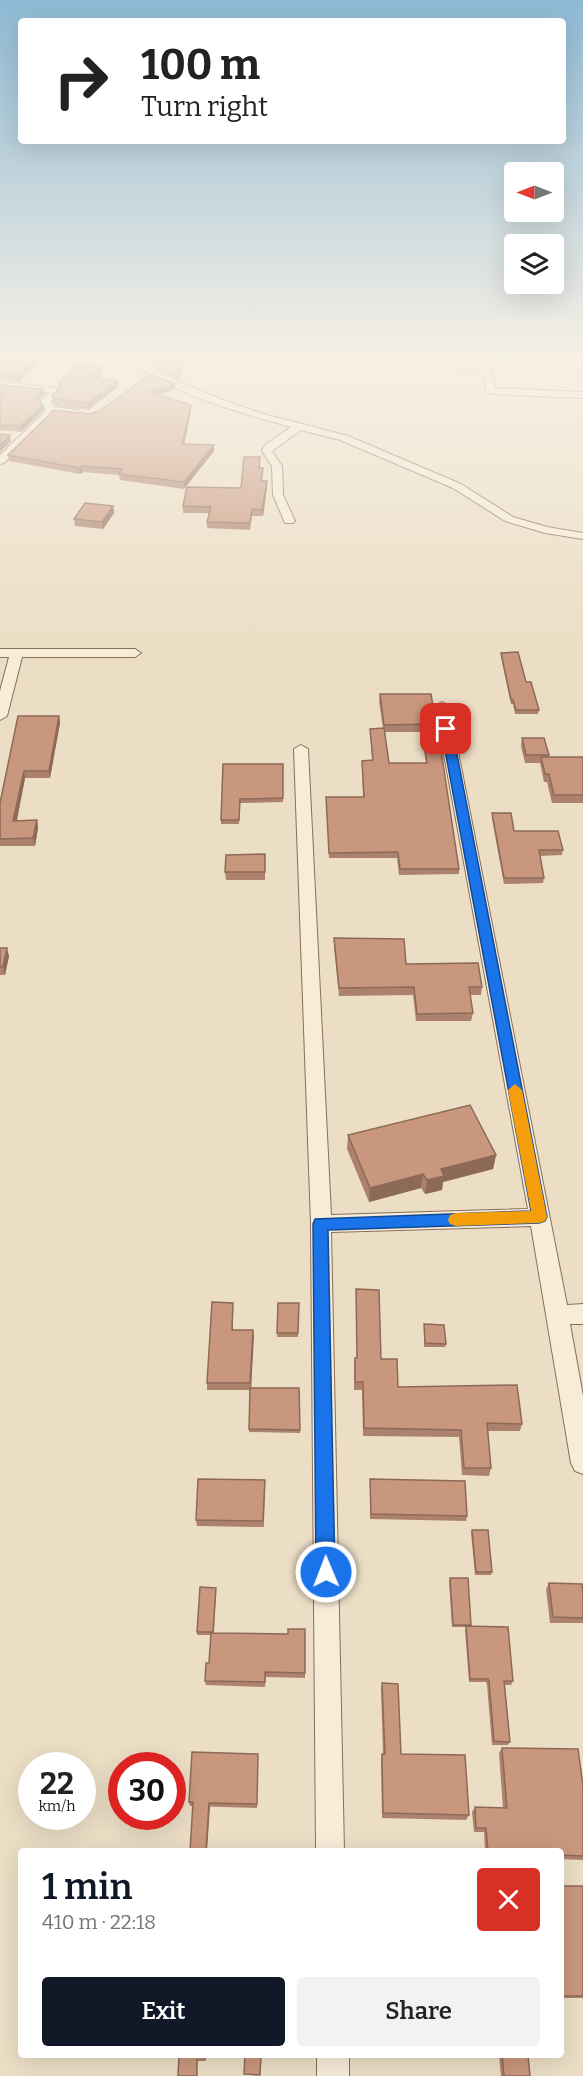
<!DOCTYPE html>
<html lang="en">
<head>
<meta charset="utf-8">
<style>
	:root { --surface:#fff; --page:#f2f2f2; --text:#222; --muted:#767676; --accent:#111827 }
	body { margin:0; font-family:Bitter,serif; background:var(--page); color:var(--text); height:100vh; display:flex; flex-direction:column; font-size:22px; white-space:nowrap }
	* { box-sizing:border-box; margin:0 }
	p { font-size:20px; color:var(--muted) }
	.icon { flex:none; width:33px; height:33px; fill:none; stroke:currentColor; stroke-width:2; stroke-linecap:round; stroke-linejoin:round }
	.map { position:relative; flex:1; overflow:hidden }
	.sheet { position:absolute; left:18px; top:1848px; width:546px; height:210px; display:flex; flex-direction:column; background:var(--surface); border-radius:6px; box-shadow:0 6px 24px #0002 }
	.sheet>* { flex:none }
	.top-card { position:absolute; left:18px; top:18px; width:548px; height:126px; border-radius:6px; box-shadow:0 6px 24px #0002; background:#fff; color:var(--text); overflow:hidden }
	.needle { width:39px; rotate:270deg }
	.tools { position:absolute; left:504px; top:162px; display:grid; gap:12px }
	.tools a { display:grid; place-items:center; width:60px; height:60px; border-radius:6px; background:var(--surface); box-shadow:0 6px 24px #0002; font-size:30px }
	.speed { position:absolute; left:18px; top:1752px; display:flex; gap:12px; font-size:30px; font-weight:700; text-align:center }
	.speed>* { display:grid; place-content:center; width:78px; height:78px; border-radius:50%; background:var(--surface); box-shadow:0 6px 24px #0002; line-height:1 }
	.speed small { font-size:15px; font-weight:400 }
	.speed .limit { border:9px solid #d22; background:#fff; color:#111 }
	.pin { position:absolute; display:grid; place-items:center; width:51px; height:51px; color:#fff; margin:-26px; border-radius:12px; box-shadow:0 3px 9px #0006 }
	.me { position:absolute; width:66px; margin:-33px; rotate:359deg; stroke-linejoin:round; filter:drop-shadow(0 0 4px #0008) }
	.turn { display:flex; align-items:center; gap:21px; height:126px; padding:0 24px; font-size:27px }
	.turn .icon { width:78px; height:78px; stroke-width:2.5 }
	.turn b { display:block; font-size:42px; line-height:51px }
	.round { display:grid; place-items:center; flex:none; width:63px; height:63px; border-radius:6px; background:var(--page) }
	.overview { display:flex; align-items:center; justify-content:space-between; height:102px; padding:0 24px }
	h1 { font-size:36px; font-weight:600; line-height:45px; color:var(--accent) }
	.action { display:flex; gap:12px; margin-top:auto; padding:12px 24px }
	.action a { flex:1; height:69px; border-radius:6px; background:var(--accent); color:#fff; font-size:24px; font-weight:600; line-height:69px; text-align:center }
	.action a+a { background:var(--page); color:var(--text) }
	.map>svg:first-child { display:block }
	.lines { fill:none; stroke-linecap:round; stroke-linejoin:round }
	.minor-casing { stroke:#876f5c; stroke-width:2 }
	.minor { fill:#f7ecd8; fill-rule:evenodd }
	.wall { fill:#ad826c }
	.shaded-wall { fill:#8d6a58 }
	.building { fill:#c9977d; stroke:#8d6a58; stroke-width:1.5 }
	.route { fill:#1a73e8; stroke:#114b97; stroke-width:1.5 }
	.slow { fill:#f59e0b }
</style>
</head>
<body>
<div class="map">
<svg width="583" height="2076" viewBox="0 0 583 2076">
	<rect width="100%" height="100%" fill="#ecdec5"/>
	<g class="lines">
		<defs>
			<path id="minor" d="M124,355H134L153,371L223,400L260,413L348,436L461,484L513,517L547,527L583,533V539L545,533L505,521L453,488L340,440L301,430L272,451L282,466L283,495L295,521L293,523H285L273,495L272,466L262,451L265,445L291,427C246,415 155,389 124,355Z
				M384,355L464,361L491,368L495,388L583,392V398L491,394L486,391L484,372C459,365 401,368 384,355Z
				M0,382L56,388L60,393L50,402L55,407L77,410L82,413L77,416L54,413L4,463L0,464V455L47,410L39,402L50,393L0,388Z
				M0,649H135L141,653L135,657H22L7,716L0,720V691L9,657H0Z
				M442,702L449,706L567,1305L583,1304V1324H570L583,1396V1474L575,1471L571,1463L531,1226L331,1232L344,1851H316L311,1224L294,749L301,745L308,749L331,1215L528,1209L435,706Z
				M317,2055H349V2076H317Z"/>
		</defs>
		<use href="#minor" class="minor-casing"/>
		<use href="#minor" class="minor"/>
	</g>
	<path class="wall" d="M0,355H43L19,382L0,380V372L6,367H0Z
		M142,355H182L180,380L159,371Z
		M103,373L98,378L118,387L88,410L56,406L53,402L52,396L59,389L58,382Z
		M0,385L44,395L39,400L43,405L44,410L21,432L0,430Z
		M175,389L159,395L191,405V411L184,444L214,451L184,489L120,480L119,475L83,472L80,474L9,461L8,455L89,414Z
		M260,464V468L263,474L262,481H267V487L263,516H252L250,530L207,528V522L209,513H183V506L241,488Z
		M113,506L114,513L103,529L75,526L74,519Z
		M501,653L539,710L538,714H515L513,704H511L501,657Z
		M380,694L436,724L435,732H385L389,763H426L424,749V744L459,869V874L399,875L397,858H329L326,797H363L362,761L372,760L370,729L383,728L379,701Z
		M59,716L60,723L50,778H25L17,821L37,820L38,828L35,846H0V803Z
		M522,738L549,755L548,757H583V803H552L547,782H544L540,763H525L521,746Z
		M223,764H283V802L240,803L239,824H221Z
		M492,813L514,831L563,850L562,855L540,856L544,878L543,883L504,884L492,819Z
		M265,854V880H226L225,872Z
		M334,938L406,964L482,987L481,995H470L473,1013L471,1021H416L413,995L339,996L334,946Z
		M0,948L9,956L5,975H0Z
		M348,1135L496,1155L493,1169L443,1182L442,1190L425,1194L421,1188L369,1202L347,1149Z
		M356,1289L381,1359L398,1387L522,1424L520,1431H488L491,1468L489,1476L462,1475L459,1437L363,1436L362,1390H354V1366L355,1358H357Z
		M233,1303V1330H253L251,1388H299L300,1433L249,1432L250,1390H207V1383Z
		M278,1303H299L298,1337H277Z
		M424,1324L446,1344L445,1347H424Z
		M370,1479L467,1516L466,1521L370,1519Z
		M265,1480L264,1527L197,1526L196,1520Z
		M472,1530L492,1572L491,1575H475L471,1533Z
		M450,1578L471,1625V1626L513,1681L511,1685H505L510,1742L508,1745H492L487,1685L486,1682H469L465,1630L466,1627H452L449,1581Z
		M549,1583L583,1594V1623H550L546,1589Z
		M216,1591L214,1633L288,1634L305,1629V1678L266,1677L265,1687L206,1685L205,1681L209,1663L211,1635H197V1632Z
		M382,1683L401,1754L469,1815L466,1820L382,1818L381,1759L382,1754H383L381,1689Z
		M502,1748L583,1786V1860L561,1859V1851H485L484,1832H474L472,1812L475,1807L503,1808L499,1753Z
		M258,1754L257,1808L190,1806L189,1802Z
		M561,1886H583V1998H561Z
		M499,2055H528L530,2076H501Z"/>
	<path class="shaded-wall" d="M38,355H43L19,382L18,377Z
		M102,367L103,373L93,383L92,377Z
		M118,381V387L88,410V403Z
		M175,384V389L151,398L150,392Z
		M44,389V395L37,402L36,397Z
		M43,405L44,410L21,432L20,426Z
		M191,405V411L183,450L182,444Z
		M10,435L11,441L0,452V445Z
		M214,445V451L184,489V482Z
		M82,466L83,472L80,474L79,468Z
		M267,481V487L263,516L262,510Z
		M113,506L114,513L103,529L102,522Z
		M59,716L60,723L50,778L49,771Z
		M24,771L25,778L15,828L13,821Z
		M37,820L38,828L35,846L33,838Z
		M7,948L9,956L5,975L3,967Z
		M496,1155L493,1169L443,1182L442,1190L425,1194L427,1180L441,1169Z
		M423,1174L421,1188L369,1202L370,1188Z
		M253,1330L254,1337L251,1390L250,1383Z
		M209,1803L210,1806L207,1851H206Z"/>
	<path class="building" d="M0,355H38L18,377L0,375V372L11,363L0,362Z
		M145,355H181L179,376L158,368Z
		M78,364L102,367L92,377L118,381L88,403L55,399L52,396L61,387L58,382Z
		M151,374L175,384L150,392L191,405L182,444L214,445L184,482L119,474L122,469L82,466L79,468L8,455L54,410L89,414L99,411Z
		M0,385L44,389L36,397L43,405L20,426L0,425Z
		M0,434L10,435L0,445Z
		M244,457H260L259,468H263L261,481H267L262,510L252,509L250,523L207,522L211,507L183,506L187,487L241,488Z
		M85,503L113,506L102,522L74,519Z
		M518,652L526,682H531L539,710H516L513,700H511L501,653Z
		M380,694H431L436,724L384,725Z
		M18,716H59L49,771H24L13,821L37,820L33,838L0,839V803Z
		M384,728L389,763H427L424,744H440L459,869H400L398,852L329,853L326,797H364L362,761L373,760L370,729Z
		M522,738H544L549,755H526Z
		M541,757H583V795H554L549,774H545Z
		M223,764H283V798L240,799L239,820H221Z
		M492,813H511L514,831H558L563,850H539L544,878H504Z
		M265,854V872H225L226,855Z
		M334,938L404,939L406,964L478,963L482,987H469L473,1013L417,1014L414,987L339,988Z
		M0,948H7L3,967H0Z
		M470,1105L496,1155L441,1169L444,1176L427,1180L423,1174L370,1188L348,1135Z
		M356,1289L379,1290L381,1359H397L398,1387L517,1385L522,1424L487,1423L491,1468H464L461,1430L364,1428L363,1382H355V1358H357Z
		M212,1302L233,1303L232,1330H253L250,1383H207Z
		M278,1303H299L298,1333H277Z
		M424,1324L444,1325L446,1344L425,1343Z
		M250,1388H299L300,1430L249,1429Z
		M198,1479L265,1480L263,1521L196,1520Z
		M370,1479L465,1481L467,1516L371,1514Z
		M472,1530H488L492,1572H476Z
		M450,1578H468L471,1625H453Z
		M549,1583L582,1584L583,1594V1618L553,1617Z
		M200,1587L216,1588L213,1632H197Z
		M466,1626L508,1627L513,1681H504L510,1742L494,1741L489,1681L488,1679H470Z
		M288,1629H305V1673L265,1672V1682L205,1681L206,1663H209L211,1633L288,1634Z
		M382,1683L398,1684L401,1754L465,1755L469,1815L383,1813L382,1754H385Z
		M502,1748L578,1749L583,1786V1856L561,1855V1851H488L486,1828H476L475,1807L507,1808Z
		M192,1752L258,1754L257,1804L209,1803L206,1851H190L193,1802H189Z
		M561,1886H583V1996H561Z
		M179,2055H205V2060H197V2076H178Z
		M245,2055H261L260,2075L244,2074Z
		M502,2055H528L530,2076H504Z"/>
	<linearGradient id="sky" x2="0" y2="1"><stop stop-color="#8eb9d4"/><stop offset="0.55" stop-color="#f6f0e5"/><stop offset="1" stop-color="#f6f0e5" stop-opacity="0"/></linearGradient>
	<rect width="583" height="646" fill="url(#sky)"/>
	<path class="route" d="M443,726H450L452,729L547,1217L545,1221L539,1223L328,1230L335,1572L332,1579L326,1582L319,1579L316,1572L313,1224L315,1219L531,1211L441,729Z"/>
	<path class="slow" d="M515,1084L522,1090L547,1217L545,1221L539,1223L456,1226L450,1224L448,1220L450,1215L456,1213L531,1211L508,1090Z"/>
</svg>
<div class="tools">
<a><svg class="needle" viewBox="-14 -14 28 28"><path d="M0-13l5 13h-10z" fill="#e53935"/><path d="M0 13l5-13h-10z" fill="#767676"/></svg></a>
<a><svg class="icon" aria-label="layers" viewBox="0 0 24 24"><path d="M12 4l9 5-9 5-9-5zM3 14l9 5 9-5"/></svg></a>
</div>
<div class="speed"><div>22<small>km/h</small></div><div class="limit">30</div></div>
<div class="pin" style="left:446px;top:729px;background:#d93025"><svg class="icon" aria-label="arrive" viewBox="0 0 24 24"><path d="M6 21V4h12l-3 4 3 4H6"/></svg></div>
<svg class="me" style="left:326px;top:1572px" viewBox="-20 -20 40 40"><circle r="17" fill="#1a73e8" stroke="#fff" stroke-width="3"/><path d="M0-11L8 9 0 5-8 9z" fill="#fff"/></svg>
<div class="top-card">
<div class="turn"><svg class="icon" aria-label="right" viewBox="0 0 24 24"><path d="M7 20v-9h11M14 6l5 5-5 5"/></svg><div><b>100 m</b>Turn right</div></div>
</div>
<section class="sheet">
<div class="overview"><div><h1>1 min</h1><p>410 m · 22:18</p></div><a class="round" style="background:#d93025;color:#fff"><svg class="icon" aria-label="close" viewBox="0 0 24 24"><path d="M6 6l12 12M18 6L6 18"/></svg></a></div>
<div class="action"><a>Exit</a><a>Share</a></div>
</section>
</div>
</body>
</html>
